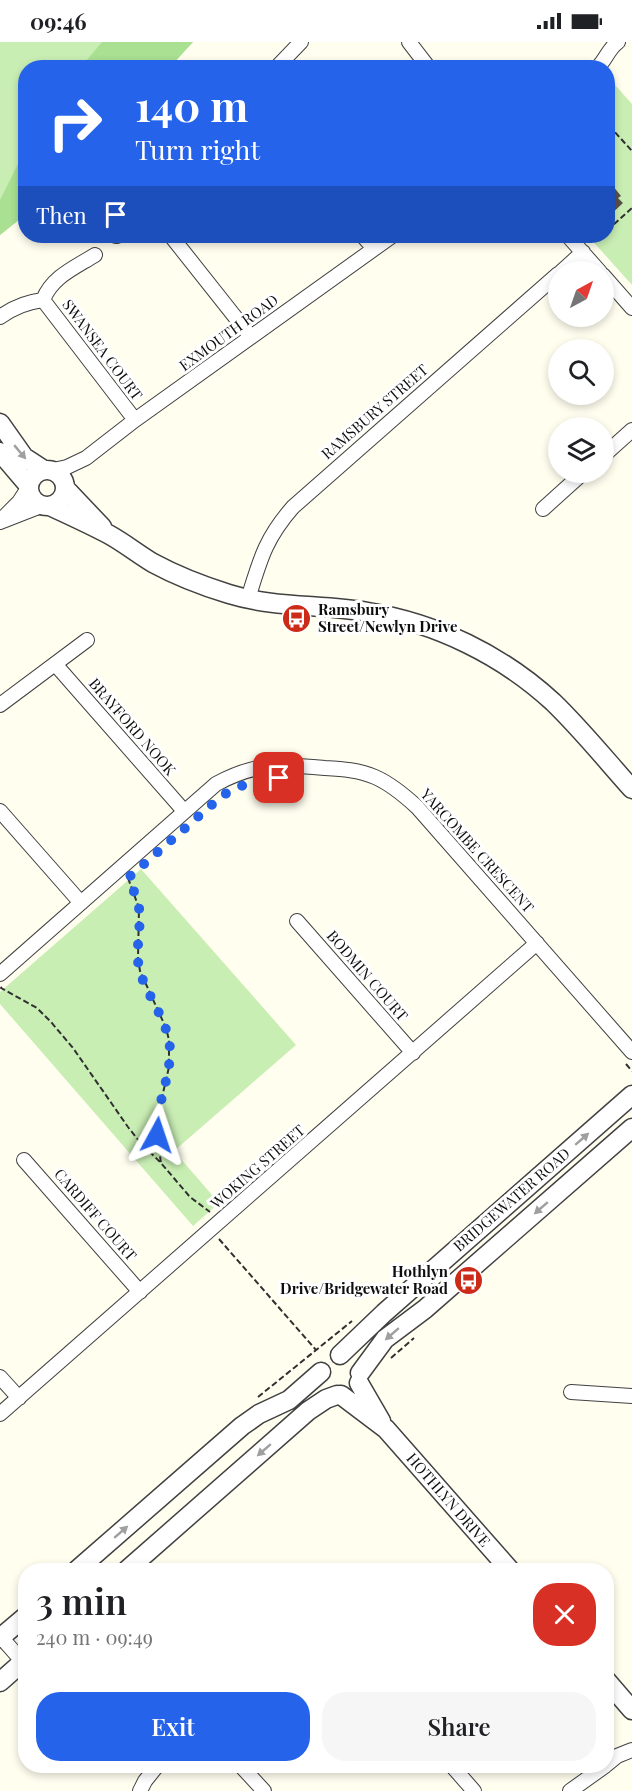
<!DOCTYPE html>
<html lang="en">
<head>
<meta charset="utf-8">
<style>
	:root { --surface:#fff; --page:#f6f6f6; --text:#202124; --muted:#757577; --accent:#2563eb }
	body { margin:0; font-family:"Playfair Display",serif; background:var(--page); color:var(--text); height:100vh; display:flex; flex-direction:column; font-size:22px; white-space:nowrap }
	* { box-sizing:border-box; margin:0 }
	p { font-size:20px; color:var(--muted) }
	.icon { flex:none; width:33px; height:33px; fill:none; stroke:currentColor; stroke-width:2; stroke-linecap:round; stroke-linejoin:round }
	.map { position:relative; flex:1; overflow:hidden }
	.details { position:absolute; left:18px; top:1521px; width:596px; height:210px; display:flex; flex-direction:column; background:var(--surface); border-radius:24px; box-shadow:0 3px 9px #0003 }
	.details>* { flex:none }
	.top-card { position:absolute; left:18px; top:18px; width:597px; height:183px; border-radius:24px; box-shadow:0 3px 9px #0003; background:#2563eb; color:#fff; overflow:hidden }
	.needle { width:39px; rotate:40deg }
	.controls { position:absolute; left:548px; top:219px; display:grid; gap:12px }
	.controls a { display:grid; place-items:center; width:66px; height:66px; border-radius:50%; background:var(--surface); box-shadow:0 3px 9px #0003; font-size:30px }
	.pin { position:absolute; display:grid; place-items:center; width:51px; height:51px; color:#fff; margin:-26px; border-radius:12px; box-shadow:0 3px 9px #0006 }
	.me { position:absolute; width:66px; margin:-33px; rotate:5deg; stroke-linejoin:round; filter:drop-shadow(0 0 4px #0008) }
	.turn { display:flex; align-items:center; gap:21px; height:126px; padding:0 18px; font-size:27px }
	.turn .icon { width:78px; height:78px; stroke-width:2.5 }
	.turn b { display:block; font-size:42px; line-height:51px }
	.then { display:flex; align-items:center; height:57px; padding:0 18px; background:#0003; gap:12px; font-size:22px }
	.round { display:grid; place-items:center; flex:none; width:63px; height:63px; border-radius:24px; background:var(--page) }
	.head { display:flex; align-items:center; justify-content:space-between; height:102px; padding:0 18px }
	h1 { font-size:36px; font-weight:600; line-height:45px }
	.action { display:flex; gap:12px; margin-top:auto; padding:12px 18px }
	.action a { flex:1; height:69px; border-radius:24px; background:var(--accent); color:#fff; font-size:24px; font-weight:600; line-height:69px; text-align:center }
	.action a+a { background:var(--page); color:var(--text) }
	.status { display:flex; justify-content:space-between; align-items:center; height:42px; padding:0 30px; background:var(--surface); direction:ltr }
	.status svg { height:16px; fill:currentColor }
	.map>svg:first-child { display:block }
	.green { fill:#c9eeb4 }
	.forest { fill:#a9e092 }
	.building { fill:#585149 }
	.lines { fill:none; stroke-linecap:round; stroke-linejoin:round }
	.minor-casing { stroke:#414141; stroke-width:16 }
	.tertiary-casing { stroke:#414141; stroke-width:21 }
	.path { stroke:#303030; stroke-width:2; stroke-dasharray:6 3; stroke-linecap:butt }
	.minor { stroke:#fff; stroke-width:14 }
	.tertiary { stroke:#fff; stroke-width:18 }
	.oneway { fill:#9f9f9f }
	.route { stroke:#2563eb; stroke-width:10; stroke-dasharray:0 18 }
	.labels { text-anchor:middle; stroke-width:6; stroke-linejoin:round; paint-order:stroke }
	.street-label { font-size:15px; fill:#0e0e0e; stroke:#fff }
	.poi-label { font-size:15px; font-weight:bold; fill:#0e0e0e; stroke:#fff; text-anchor:start }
</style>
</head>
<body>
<div class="status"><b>09:46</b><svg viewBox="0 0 49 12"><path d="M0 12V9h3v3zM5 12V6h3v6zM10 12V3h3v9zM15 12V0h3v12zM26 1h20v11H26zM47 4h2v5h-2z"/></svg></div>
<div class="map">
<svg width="632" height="1749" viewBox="0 0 632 1749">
	<rect width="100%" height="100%" fill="#fffeef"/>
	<path class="green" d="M0,0H193L170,25L26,26L25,173L0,193Z
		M608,35L632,62V243L588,194H608Z
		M141,827L296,1003L174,1109L219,1161L193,1184L0,962V950Z"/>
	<path class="forest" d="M102,0H193L170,25H81Z
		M25,108V173L0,193V158Z"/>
	<path class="building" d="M608,138L621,154L618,156L623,161L608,175Z"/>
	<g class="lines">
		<defs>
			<path id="minor" d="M409,0L429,26
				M276,26L301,0
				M597,26C606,18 608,7 618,0
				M116,194H117
				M171,194L251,295
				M363,194L374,207
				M568,194L600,230
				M561,230L583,210
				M603,233L632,266
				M43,258L135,378
				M0,275C14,265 26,260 43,258C52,235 74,226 95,213
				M603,414L632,388
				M53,428L67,425L86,416L135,378L392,194
				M543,467L584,430
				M3,476L19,460L28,446
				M0,480L41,464
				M248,557C260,518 265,497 293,465L558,232
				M55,622L184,769
				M0,663L87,598
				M0,769L81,861
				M297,879L413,1011
				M0,932L216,742C256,720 282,722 325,726C342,727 359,728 375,735C391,742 404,753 417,765L632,1010
				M24,1118L140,1250
				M0,1335L19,1356
				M571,1350L632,1354
				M0,1372L537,901
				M0,1594L23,1620
				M606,1723L617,1714L632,1708
				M241,1724L264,1749
				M452,1724L474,1749
				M140,1749L145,1739L157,1724
				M570,1749L605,1724"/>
			<path id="tertiary" d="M0,381L24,415L44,428
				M0,410L28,443
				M29 446a18 18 0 1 1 36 0a18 18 0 1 1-36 0Z
				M65,446L102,485
				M50,464C69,473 89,482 108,492C123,500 138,512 153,521C177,534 203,544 229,552C274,566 321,562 368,570C436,581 502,613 553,660C581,687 606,718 632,747
				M340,1313L384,1271L632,1053
				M360,1331L385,1297L425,1267L632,1086
				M359,1341L381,1379
				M341,1353L386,1387L510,1528
				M77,1528L242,1384L259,1372L289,1358L321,1330
				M127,1528L308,1369L326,1357L337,1353
				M0,1596L26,1574
				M606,1638L632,1668
				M0,1640L26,1617"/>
		</defs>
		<use href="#minor" class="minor-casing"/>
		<use href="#tertiary" class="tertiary-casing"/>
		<path class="path" d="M608,91L613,88L632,109
			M608,179L612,184L632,166
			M128,836L139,866L138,916L140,929L166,986L169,998V1025L157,1077V1093L161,1121
			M2,945L1,946L37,966L51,980L73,1006L128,1085L139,1099L161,1121L190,1155L210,1170
			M626,1022L632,1029
			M219,1197L316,1308
			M391,1316L414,1296
			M258,1355L352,1279"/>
		<use href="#minor" class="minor"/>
		<use href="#tertiary" class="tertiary"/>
	</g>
	<defs><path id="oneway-solid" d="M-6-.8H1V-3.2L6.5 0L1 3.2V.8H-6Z" transform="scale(1.5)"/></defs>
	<g class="oneway">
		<use href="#oneway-solid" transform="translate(20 410) rotate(50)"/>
		<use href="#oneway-solid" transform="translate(582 1097) rotate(-41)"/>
		<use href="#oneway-solid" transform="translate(541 1166) rotate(139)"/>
		<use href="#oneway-solid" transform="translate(392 1292) rotate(139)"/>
		<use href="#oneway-solid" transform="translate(264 1408) rotate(139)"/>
		<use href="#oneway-solid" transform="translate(121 1490) rotate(-41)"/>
	</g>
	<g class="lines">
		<path class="route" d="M157,1093C156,1062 171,1035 170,1007C168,978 148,956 140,930C134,909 142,887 139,866C137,855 132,845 128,836L223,753L248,741L279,736"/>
	</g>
	<defs>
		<symbol id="bus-disc" viewBox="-11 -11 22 22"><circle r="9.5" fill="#cc2b18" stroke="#fff"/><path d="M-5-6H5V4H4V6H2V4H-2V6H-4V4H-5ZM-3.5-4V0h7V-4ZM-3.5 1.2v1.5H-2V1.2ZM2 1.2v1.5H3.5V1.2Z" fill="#fff"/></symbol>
	</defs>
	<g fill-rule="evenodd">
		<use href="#bus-disc" x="280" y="560" width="33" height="33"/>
		<use href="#bus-disc" x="452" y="1222" width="33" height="33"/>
	</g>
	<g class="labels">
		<g class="street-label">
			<text transform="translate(229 291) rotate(-36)" y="5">EXMOUTH ROAD</text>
			<text transform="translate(102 308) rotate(53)" y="5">SWANSEA COURT</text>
			<text transform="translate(375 370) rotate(-41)" y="5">RAMSBURY STREET</text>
			<text transform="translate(132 685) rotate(49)" y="5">BRAYFORD NOOK</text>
			<text transform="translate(477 809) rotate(48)" y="5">YARCOMBE CRESCENT</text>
			<text transform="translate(367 934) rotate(49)" y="5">BODMIN COURT</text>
			<text transform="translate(258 1125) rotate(-41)" y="5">WOKING STREET</text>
			<text transform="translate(512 1158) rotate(-41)" y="5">BRIDGEWATER ROAD</text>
			<text transform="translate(95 1173) rotate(49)" y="5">CARDIFF COURT</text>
			<text transform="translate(448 1458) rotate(49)" y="5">HOTHLYN DRIVE</text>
		</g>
		<g class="poi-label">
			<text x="318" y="573">Ramsbury<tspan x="318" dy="17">Street/Newlyn Drive</tspan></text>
			<text x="448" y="1235" text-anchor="end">Hothlyn<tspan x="448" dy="17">Drive/Bridgewater Road</tspan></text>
		</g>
	</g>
</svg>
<div class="controls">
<a><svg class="needle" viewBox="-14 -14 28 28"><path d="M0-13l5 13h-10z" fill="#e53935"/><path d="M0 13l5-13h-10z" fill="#757577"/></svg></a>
<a><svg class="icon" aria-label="search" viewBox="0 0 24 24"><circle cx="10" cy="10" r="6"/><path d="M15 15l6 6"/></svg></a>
<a><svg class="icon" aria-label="layers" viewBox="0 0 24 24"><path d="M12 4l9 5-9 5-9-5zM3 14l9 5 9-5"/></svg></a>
</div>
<div class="pin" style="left:279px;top:736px;background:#d93025"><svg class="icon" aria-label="arrive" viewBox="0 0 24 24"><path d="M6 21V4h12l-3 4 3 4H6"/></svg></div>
<svg class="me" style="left:157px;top:1093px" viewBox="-20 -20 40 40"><path d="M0-17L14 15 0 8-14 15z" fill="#2563eb" stroke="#fff" stroke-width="4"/></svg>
<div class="top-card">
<div class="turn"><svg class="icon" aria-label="right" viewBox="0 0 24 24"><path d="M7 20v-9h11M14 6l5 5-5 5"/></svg><div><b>140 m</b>Turn right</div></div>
<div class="then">Then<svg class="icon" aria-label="arrive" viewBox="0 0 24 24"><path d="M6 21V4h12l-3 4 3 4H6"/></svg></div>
</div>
<section class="details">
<div class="head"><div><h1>3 min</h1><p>240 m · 09:49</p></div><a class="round" style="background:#d93025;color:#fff"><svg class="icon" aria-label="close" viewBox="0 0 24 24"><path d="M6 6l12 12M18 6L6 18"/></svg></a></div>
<div class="action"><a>Exit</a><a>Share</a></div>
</section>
</div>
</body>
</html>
